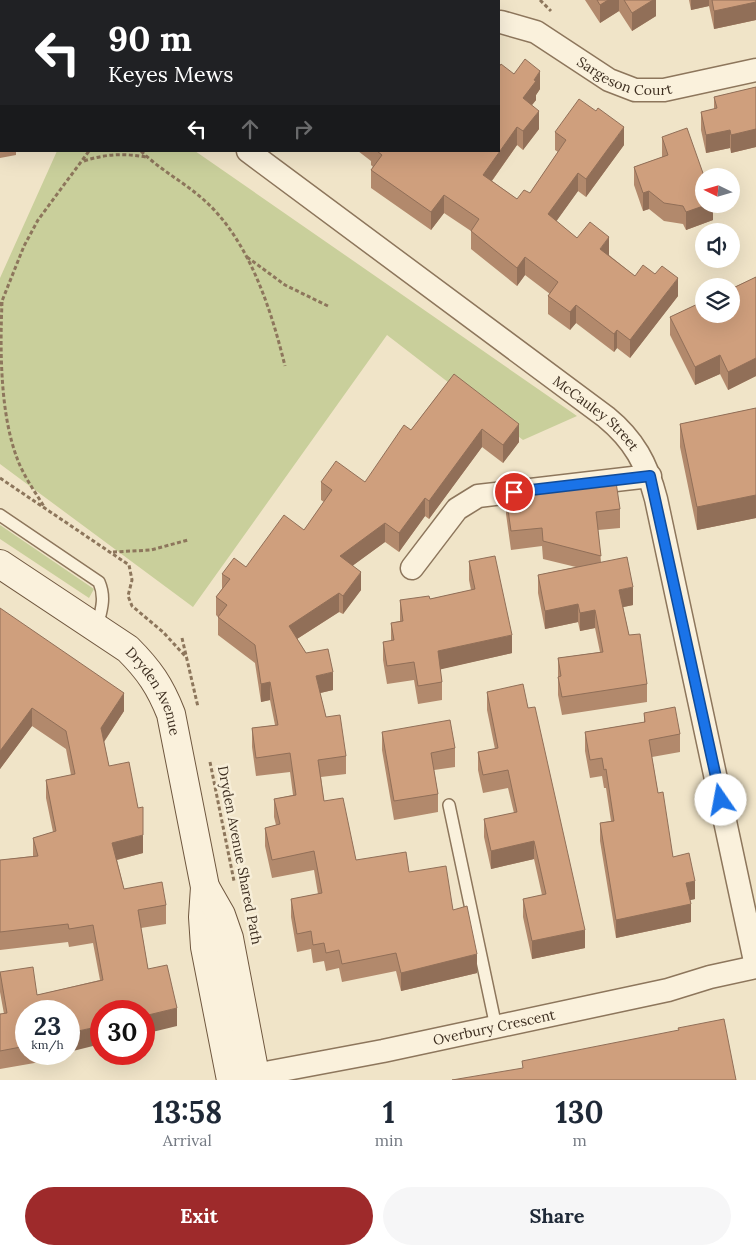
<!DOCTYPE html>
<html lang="en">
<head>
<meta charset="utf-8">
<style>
	:root { --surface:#fff; --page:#f6f6f7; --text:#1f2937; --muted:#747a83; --accent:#9e2a2b }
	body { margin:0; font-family:Lora,serif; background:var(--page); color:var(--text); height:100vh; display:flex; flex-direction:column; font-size:19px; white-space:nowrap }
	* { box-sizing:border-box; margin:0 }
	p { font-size:16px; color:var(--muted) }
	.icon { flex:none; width:28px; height:28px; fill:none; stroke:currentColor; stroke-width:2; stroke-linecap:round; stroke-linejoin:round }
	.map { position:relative; height:1080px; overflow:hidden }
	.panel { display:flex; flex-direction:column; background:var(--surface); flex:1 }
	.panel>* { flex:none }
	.hud { position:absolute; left:0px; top:0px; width:500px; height:152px; box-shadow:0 5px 20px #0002; background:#202124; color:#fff; overflow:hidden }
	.needle { width:32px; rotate:275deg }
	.controls { position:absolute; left:695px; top:168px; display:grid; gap:10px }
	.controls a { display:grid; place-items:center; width:45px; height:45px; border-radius:50%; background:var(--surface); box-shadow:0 5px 20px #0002; font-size:25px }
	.speed { position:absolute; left:15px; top:1000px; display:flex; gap:10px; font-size:25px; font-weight:700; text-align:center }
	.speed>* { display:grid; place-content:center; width:65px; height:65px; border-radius:50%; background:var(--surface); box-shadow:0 5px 20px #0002; line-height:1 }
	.speed small { font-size:12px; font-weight:400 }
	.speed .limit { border:8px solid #d22; background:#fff; color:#111 }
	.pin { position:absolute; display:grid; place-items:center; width:42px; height:42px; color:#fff; margin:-21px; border:2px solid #fff; border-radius:50%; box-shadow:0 1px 5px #0007 }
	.me { position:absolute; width:55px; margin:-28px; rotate:348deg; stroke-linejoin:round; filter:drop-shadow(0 0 4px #0008) }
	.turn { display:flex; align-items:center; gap:18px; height:105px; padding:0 25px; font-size:22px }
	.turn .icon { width:65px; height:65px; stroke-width:2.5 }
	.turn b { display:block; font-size:35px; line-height:42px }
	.lanes { display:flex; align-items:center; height:48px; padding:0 25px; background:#0003; justify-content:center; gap:25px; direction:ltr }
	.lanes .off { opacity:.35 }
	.eta { display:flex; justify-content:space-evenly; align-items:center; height:85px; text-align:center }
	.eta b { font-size:30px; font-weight:700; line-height:35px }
	.cta { display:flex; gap:10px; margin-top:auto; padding:10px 25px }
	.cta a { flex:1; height:58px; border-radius:30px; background:var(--accent); color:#fff; font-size:20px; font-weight:700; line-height:58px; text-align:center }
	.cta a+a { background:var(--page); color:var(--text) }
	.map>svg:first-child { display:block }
	.green { fill:#c9cf9b }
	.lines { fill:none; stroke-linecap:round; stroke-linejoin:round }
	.lane-casing { stroke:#8d765c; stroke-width:14 }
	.street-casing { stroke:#8d765c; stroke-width:25 }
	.secondary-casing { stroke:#6f573f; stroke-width:30 }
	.path { stroke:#8d765c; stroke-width:3; stroke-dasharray:4 2.5; stroke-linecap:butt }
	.lane { stroke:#faf1dc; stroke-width:11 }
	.street { stroke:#faf1dc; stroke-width:22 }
	.secondary { stroke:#faf1dc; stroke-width:28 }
	.wall { fill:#b2896c }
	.shaded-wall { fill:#916f58 }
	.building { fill:#cf9f7d; stroke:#916f58 }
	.route-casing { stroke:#114b97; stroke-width:12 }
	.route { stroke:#1a73e8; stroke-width:9 }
	.labels { text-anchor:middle; stroke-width:5; stroke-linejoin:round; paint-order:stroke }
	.street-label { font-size:14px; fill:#3d2e20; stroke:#f7eed8 }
</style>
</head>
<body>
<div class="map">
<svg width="756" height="1080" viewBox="0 0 756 1080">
	<rect width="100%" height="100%" fill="#f0e4c8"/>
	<path class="green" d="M57,151H195L577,416L523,440L387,335L193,607L0,464V278Z
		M0,525L94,589L89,598L0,539Z"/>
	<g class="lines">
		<defs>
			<path id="lane" d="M0,515L99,582C106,598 101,611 97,627
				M449,805L496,1027"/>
			<g id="street">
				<path d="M100,0V1"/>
				<path id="s1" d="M501,22L536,32L609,80L635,90H664L756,70"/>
				<path id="s2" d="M248,151L606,417C634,440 647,464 656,499L756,966"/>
				<path d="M412,568L457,509L478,496L650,476"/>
				<path id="s3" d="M239,1078L383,1051L668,990L710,977L756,967"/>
			</g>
			<g id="secondary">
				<path id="s4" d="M0,564L128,649C149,670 160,686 171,714L205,887L203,917L205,947L231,1080"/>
				<path d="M205,887L221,915L229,938L256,1080"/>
			</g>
		</defs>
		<use href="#lane" class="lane-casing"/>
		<use href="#street" class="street-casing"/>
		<use href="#secondary" class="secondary-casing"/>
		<path class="path" d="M128,0L129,1
			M540,0L551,11
			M463,1L464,0
			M141,151C160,170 184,182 204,200C249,240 271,309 285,366
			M84,161C105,154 124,153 146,157
			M247,257L285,285L330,307
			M2,302C0,349 0,413 17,458C23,475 35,492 45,508
			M0,306L24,246L38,220L89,151
			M0,478L129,565L132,580L128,596L132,606L163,632L187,658
			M113,552L151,550L188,540
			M182,638L198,707
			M210,762L234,881"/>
		<use href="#lane" class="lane"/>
		<use href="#street" class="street"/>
		<use href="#secondary" class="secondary"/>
	</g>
	<path class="wall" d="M0,0L1,1V151H16V155L0,158Z
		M585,0H656V16L632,31L619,11L600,23Z
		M689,0H756V20L714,29L709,6L691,10Z
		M514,74L540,89L536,95V100L532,105L539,129L523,150L517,145L492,181L517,199L530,193L558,152L555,150V132L624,145L586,197L578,191L556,221L577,238L609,255L635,276L678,296L630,358L617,348L614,352L576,323L570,330L548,314V296L550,294L525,275L517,286L471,249V231L444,213L431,230L371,188V170L373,167L371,165V161L358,151H499Z
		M756,87V148V147L731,153L730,148L706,153L701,130V112L714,109V97Z
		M662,137L713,204V220L686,230L683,224L664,221L649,209L643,211L634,185V167L662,157Z
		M756,277V376L728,390L720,374L695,385L670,335V317Z
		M454,374L519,442L503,463L482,447L429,519L425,516L399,552L385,542L353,565L361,590L343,614L339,612L297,639L306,653L333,690L320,693L326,717L346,756V774L321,777L324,801L356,860L409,872L453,910L477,973L401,991L396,971L342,982L339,968L326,971L324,961L313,963L311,949L297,952L291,917V899L318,894L314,870L272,878L265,846V828L276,825L274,817V799L293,795L290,772L256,776L252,747V728L275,725L270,700L261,702L255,663L218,635V617L216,615V597L222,589V574L246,567L304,530L324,502L321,500V482H365L411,430Z
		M756,408V518L697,530L680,447V424Z
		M506,496L620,509V528L598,530L601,562L633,605L623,607L629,635L647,684V702L562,715L558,695V658L600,652L595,628L580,631L578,622L545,629L538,593V575L576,567L543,559L542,546L511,550L506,514Z
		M469,561L512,653L440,669L442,682V700L418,704L414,680L387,684L383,660V642L391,641V623L400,621V600L430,599L471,590L469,580Z
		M0,608L124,711L104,742L109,766L143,853L117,860L124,889L166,905V924L141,928L148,969L177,1026L26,1011V1054H59L46,1057V1061L0,1069V1014H4L0,992V972L37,995L100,980L93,943L69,947L68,942L0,950V860L33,856V838L53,832L46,798V780L71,775L66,749L32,726L0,769Z
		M487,692L528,708L585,948L532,959L523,917V899L542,895L534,859L491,869L484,837V819L514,813L508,788L483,793L478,770V752L495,749L487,710Z
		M644,713L680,734V752L652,757L658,793L673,857L695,899L690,900L691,922L616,938L600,841V823L611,821L606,788H604L602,776L590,778L585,751V732L644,722Z
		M382,732L455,748V767L434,770L438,794V812L394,820L382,750Z"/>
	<path class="shaded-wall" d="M608,0H619V11L600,23V5Z
		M653,0H656V16L632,31V13Z
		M691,0H709V6L691,10Z
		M756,2V20L714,29V11Z
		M540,71V89L536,95V100L523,116V98L534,80Z
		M539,111V129L523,150V131Z
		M517,127V145L483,193V175Z
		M624,127V145L586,197V179Z
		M756,129V147L731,153V135Z
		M730,130V148L706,153V135Z
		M578,173V191L548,233V214Z
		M649,191V209L643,211V193Z
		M444,195V213L431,230V212Z
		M709,204H713V220L686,230V212Z
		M609,237V255L600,267V249Z
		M525,257V275L517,286V268Z
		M678,278V296L630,358V340Z
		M576,305V323L570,330V312Z
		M617,330V348L614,352V334Z
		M720,355V374L695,385V367Z
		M756,358V376L728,390V372Z
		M519,424V442L503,463V445Z
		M482,429V447L429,519V501Z
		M756,495V518L697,530V507Z
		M425,498V516L399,552V533Z
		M385,523V542L340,575V556Z
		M361,572V590L343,614V596Z
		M633,587V605L619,608V590Z
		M339,593V612L289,644V626Z
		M578,604V622L545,629V611Z
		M595,610V628L580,631V613Z
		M512,635V653L438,670V651Z
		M333,672V690L316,694V676Z
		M270,682V700L261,702V684Z
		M124,693V711L101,746V728Z
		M32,708V726L0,769V751Z
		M143,835V853L112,861V843Z
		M534,841V859L491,869V851Z
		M695,881V899L686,901V883Z
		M691,904V922L616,938V920Z
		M585,930V948L532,959V941Z
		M477,954V973L401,991V973Z
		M177,1008V1026L144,1034V1016Z
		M101,1026V1044L69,1052V1033Z
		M46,1054H59L46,1057Z"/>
	<path class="building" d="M0,0H53V1H1V140H0Z
		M172,0H286L287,1H171Z
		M291,0H306L308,1H290Z
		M372,0H410L412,1H371Z
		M597,0H608L600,5Z
		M624,0H653L632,13Z
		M712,0H756V2L714,11Z
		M525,59L540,71L534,80L536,81L523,98L539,111L523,131L517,127L483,175L517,199L524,190L530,193L566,140L555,132L579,99L596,111L598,108L624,127L586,179L578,173L548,214L577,238L590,222L609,237L600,249L635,276L643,265L655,274L662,266L678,278L630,340L617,330L614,334L576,305L570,312L548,296L558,282L525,257L517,268L471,231L479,219L444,195L431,212L371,170L382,155L377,151H499V67L501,64L514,74Z
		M756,87V130V129L731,135L730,130L706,135L701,112L717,108L714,97Z
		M687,128L704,176V204H709L686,212L683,206L664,203L649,191L643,193L634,167L668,155L662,137Z
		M756,277V358L728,372L720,355L695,367L670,317L704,301V314H731V289Z
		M454,374L519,424L503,445L482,429L429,501L425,498L399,533L385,523L340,556L361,572L343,596L339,593L289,626L306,653L328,649L333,672L316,676L326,717L340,715L346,756L318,760L324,801L343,798L356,860L406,852L409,872L446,866L453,910L467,906L477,954L401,973L396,953L342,964L339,950L326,953L324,943L313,945L311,931L297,934L291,899L322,893L314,851L272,860L265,828L280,824L274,799L296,795L290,753L256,758L252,728L278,725L270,682L261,684L255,645L218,617L227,605L216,597L230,579L222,574L234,558L246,567L284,515L304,530L332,490L321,482L336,461L365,482L404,425L411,430Z
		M756,408V495L697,507L680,424Z
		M616,482L620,509L596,512L601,556L543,541L542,528L511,531L506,496Z
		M495,556L512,635L438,651L442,682L418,686L414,662L387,666L383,642L394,640L391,623L403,621L400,600L429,596L430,599L475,589L469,561Z
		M627,557L633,587L619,590L629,635L640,634L647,684L562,697L558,677L561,676L558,658L603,652L595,610L580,613L578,604L545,611L538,575Z
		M0,608L124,693L101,728L109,766L129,762L138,808L143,807V835L112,843L124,889L162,882L166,905L138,910L148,969L167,965L177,1008L144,1016V1011H101V1026L69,1033V1011H26V1046L0,1051V1014L7,1013L0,972L33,967L37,995L103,980L93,925L69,929L68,924L0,932V860L38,856L33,838L56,831L46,780L75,774L66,731L32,708L0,751Z
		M523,684L528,708L535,707L585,930L532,941L523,899L546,894L534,841L491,851L484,819L517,812L508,770L483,775L478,752L498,748L487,692Z
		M675,707L680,734L649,740L658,793L663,792L673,857L689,853L695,881L686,883L691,904L616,920L600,823L614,821L606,769L604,770L602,758L590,760L585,732L645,722L644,713Z
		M450,720L455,748L431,753L438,794L394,801L382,732Z
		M724,1019L736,1080H452L523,1068L522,1061L679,1030L678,1028Z"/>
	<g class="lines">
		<defs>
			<path id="route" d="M514,492L650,476L721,800"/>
		</defs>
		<use href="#route" class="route-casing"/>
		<use href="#route" class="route"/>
	</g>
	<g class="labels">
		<g class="street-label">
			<text dy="5" stroke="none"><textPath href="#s1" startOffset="138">Sargeson Court</textPath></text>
			<text dy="5" stroke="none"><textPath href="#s2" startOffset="436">McCauley Street</textPath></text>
			<text dy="5" stroke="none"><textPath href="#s4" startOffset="204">Dryden Avenue</textPath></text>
			<text transform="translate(240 855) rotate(79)" y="5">Dryden Avenue Shared Path</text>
			<text dy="5" stroke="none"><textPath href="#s3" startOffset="260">Overbury Crescent</textPath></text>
		</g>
	</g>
</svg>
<div class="controls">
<a><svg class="needle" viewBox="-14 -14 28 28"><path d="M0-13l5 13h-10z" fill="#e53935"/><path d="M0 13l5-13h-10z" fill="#747a83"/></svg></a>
<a><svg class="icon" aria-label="sound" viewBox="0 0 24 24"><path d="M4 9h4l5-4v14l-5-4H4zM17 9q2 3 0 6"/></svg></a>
<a><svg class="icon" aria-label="layers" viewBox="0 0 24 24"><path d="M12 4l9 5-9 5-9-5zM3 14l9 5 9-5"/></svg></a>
</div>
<div class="speed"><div>23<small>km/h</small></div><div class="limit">30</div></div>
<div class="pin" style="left:514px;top:492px;background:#d93025"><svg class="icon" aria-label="arrive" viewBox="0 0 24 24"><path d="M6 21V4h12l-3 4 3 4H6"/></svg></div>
<svg class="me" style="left:721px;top:800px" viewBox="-20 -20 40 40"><circle r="19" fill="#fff"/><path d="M0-13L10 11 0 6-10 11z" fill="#1a73e8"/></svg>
<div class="hud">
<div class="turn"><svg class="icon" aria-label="left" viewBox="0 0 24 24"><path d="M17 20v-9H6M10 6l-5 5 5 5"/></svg><div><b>90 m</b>Keyes Mews</div></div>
<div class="lanes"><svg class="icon" aria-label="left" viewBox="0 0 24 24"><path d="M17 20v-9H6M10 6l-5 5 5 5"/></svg><svg class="icon off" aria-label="ahead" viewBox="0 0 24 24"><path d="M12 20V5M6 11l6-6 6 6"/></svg><svg class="icon off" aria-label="right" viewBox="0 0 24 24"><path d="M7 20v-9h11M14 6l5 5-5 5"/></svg></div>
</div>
</div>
<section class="panel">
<div class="eta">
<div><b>13:58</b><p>Arrival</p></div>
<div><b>1</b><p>min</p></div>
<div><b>130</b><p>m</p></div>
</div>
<div class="cta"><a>Exit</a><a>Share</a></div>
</section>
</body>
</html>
